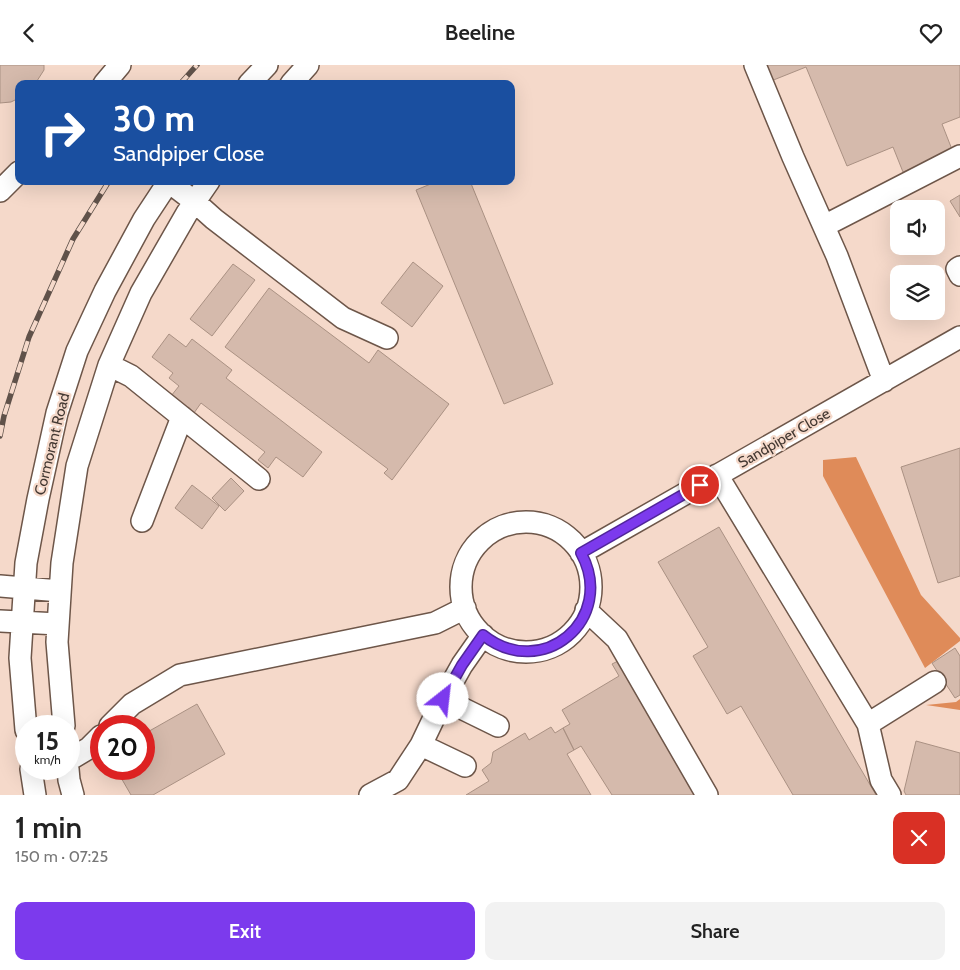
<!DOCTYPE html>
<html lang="en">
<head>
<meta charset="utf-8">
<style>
	:root { --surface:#fff; --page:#f2f2f2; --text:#222; --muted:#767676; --accent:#7c3aed }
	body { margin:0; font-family:Cabin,sans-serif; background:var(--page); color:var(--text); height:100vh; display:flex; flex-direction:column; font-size:19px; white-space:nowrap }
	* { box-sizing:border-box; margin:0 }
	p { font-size:16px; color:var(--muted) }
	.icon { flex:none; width:28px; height:28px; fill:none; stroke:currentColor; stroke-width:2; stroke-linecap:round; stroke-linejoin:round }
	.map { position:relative; height:730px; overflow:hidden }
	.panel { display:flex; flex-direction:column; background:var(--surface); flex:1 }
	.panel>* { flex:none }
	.guide { position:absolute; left:15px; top:15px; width:500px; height:105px; border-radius:10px; box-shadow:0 5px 20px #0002; background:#1a4fa0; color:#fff; overflow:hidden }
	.controls { position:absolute; left:890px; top:135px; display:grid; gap:10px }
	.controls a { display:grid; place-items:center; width:55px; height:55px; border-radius:10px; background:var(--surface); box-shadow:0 5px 20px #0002; font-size:25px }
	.speed { position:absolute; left:15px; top:650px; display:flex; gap:10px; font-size:25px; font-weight:700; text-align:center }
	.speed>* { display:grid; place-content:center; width:65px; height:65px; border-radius:50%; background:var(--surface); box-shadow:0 5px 20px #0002; line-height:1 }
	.speed small { font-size:12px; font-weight:400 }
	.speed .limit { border:8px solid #d22; background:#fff; color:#111 }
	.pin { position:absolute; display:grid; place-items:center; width:42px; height:42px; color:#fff; margin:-21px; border:2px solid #fff; border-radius:50%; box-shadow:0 1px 5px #0007 }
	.me { position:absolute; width:55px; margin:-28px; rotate:29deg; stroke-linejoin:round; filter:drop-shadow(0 0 4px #0008) }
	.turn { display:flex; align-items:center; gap:18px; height:105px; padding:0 15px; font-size:22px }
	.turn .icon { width:65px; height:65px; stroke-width:2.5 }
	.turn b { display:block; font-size:35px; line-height:42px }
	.round { display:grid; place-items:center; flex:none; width:52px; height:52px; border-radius:10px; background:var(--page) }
	.overview { display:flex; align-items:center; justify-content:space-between; height:85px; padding:0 15px }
	h1 { font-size:30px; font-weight:600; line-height:38px }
	.primary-button { display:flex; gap:10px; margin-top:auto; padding:10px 15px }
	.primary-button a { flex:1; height:58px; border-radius:10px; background:var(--accent); color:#fff; font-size:20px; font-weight:600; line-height:58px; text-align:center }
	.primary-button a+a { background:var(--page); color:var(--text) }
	header { display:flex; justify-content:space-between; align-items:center; height:65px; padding:0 15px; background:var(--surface); font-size:22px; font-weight:600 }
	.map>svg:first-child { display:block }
	.forest { fill:#df8b59 }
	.building { fill:#d5baac; stroke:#aa9183 }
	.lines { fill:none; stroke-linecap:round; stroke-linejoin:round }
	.minor-casing { stroke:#6d5649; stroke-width:24 }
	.minor { stroke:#fff; stroke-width:21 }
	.rail-casing { stroke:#60524a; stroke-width:5.5 }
	.rail { stroke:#f5d9ca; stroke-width:4; stroke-dasharray:11; stroke-linecap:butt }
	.route-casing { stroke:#51269a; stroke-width:12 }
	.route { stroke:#7c3aed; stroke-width:9 }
	.labels { text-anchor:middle; stroke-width:4.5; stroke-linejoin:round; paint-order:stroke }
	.street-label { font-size:15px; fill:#423731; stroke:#f5d9ca }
</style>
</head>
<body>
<header><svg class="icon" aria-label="back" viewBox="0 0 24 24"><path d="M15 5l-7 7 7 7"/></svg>Beeline<svg class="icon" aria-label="heart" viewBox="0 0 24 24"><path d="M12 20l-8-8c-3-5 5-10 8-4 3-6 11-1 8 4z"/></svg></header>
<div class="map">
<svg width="960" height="730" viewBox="0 0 960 730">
	<rect width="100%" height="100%" fill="#f5d9ca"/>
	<path class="forest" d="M856,392L921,530L960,573V576L925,603L823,411V395Z
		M960,634V645L926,640L956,637Z"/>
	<path class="building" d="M0,0H44V5L35,19H19V33L11,37L0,38Z
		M764,0H960V52L942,59L953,87L903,107L893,82L847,101L806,2L771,16Z
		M438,116H470L553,319L504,339L416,125Z
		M960,130V152L950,136Z
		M413,197L443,221L412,262L381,238Z
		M233,199L255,215L212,271L190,254Z
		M269,223L369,298L378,285L449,339L392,415L384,408L388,404L225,282Z
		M169,269L186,282L192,274L232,305L226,313L322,387L303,412L276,392L268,403L258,395L265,387L201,338L194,348L171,331L179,321L169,313L173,308L152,292Z
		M960,383V511L938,518L901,402Z
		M231,413L244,426L225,446L212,433Z
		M192,420L219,441L202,464L175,443Z
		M719,462L876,730H793L741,641L727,649L693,591L708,582L658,497Z
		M955,583L960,591V630L955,633L932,598Z
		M620,595L699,730H612L581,681L574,685L563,663L570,659L562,645L619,611L612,599Z
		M197,639L225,689L153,730H131L116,704H144V669Z
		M551,662L555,668L563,663L574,685L567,689L591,730H466L489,716L482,705L491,698L493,687L525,668L529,675Z
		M916,676L960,688V730H906L904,726Z"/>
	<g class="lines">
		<defs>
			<path id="minor" d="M755,0L793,92L837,191L884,316
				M104,19L120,0
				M249,19L267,0
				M291,19L308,0
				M169,117L195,137L214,154L343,253L387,273
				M0,126L19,107
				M824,161L960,91
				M960,202L957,204L960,210
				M109,300L131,311L259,414
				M717,410L868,659L881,715L890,730
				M142,456L182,352
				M461 522a65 65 0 1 1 130 0a65 65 0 1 1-130 0Z
				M581,488L960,272
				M0,521L60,526
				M586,545L617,574L707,730
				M0,556L58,559
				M443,634L498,661
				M868,659L935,617
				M64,661L57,577L62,498L77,401L109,300L141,228L187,148L209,116
				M110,661L132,639L180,610L435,558L465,543
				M26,665L20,593L26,498L38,434L57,348L77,286L105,226L144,154L169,116
				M421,680L465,701
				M69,695L89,683L101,671
				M31,704L35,730
				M68,704L69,715L73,730
				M370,730L398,715L421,680L443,634L462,600L483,570"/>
		</defs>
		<use href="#minor" class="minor-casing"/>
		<use href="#minor" class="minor"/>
		<defs>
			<path id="rail" d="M180,19L197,0
				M0,371L4,351L29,272L73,174L109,116"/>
		</defs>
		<use href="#rail" class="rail-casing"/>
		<use href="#rail" class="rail"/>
	</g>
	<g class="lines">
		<defs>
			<path id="route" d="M443,634L462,600L483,570C542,617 617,554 581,488L700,420"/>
		</defs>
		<use href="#route" class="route-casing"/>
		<use href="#route" class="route"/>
	</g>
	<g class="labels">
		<g class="street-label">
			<text transform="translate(784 373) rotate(-30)" y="5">Sandpiper Close</text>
			<text transform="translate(52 379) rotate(-76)" y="5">Cormorant Road</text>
		</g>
	</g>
</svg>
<div class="controls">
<a><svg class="icon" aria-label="sound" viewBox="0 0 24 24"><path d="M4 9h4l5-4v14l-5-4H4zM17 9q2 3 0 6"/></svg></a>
<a><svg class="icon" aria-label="layers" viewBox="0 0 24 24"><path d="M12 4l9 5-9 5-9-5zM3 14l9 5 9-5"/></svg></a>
</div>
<div class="speed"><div>15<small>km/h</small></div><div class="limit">20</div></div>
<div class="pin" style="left:700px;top:420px;background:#d93025"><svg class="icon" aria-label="arrive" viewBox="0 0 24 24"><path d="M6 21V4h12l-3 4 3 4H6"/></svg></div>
<svg class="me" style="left:443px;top:634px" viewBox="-20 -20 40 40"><circle r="19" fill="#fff"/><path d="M0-13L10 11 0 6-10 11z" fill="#7c3aed"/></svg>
<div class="guide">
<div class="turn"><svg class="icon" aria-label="right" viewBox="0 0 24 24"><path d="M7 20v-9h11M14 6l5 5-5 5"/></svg><div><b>30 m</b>Sandpiper Close</div></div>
</div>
</div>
<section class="panel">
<div class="overview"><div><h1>1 min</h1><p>150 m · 07:25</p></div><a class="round" style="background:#d93025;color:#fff"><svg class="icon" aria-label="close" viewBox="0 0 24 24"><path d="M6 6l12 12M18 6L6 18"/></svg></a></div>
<div class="primary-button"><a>Exit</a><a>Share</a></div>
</section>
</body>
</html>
